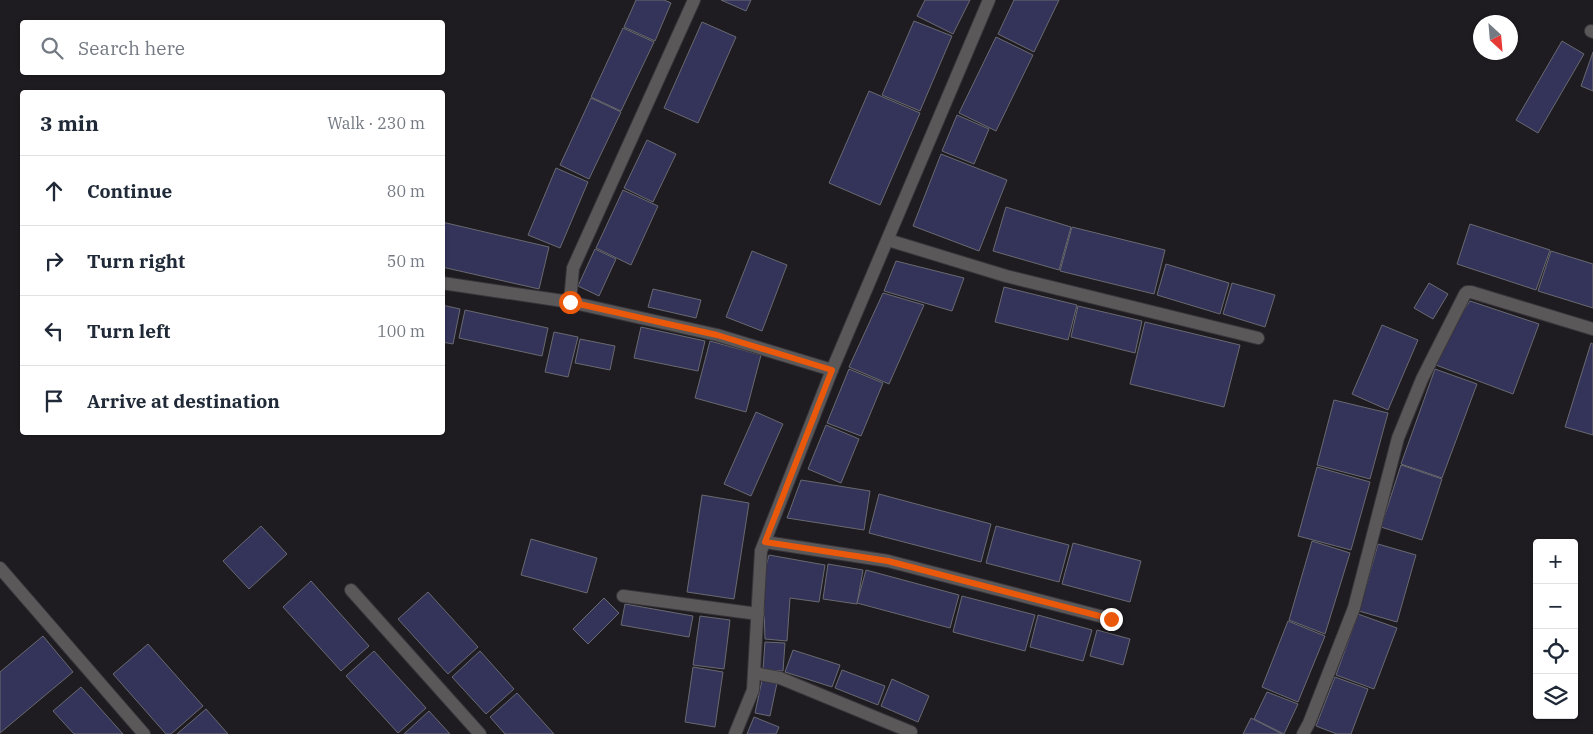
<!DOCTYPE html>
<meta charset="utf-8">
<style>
:root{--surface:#fff;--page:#f6f6f7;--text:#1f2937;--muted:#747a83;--line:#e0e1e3}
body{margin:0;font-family:"IBM Plex Serif",serif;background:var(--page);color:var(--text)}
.controls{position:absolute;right:15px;bottom:15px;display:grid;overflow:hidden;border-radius:5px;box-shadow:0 1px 4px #0004}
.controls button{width:45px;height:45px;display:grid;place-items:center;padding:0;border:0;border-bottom:1px solid var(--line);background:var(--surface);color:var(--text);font:25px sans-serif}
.compass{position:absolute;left:1473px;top:15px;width:45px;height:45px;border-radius:50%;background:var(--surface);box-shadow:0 1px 4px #0004;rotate:154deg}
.stop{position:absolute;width:15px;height:15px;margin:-11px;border:4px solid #ea580c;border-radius:50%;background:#fff}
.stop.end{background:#ea580c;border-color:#fff;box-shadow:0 1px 5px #0008}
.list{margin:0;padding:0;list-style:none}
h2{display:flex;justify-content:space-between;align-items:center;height:65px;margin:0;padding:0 20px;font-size:21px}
h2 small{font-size:16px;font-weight:400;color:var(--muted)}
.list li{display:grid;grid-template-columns:32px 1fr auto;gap:15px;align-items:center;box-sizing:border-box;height:70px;padding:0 20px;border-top:1px solid var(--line)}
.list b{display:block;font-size:19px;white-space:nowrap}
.list em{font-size:16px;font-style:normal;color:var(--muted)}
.icon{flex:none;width:28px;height:28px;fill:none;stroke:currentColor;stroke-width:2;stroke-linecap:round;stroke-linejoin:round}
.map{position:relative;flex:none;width:1593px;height:734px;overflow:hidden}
.search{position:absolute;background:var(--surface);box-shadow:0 1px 4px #0004;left:20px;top:20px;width:425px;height:55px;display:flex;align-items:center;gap:12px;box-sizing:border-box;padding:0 18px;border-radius:5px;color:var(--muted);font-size:19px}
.panel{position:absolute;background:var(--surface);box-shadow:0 1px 4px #0004;left:20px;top:90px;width:425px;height:345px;border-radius:5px}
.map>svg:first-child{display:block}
</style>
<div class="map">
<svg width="1593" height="734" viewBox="0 0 1593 734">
<rect width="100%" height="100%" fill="#1f1c21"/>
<g fill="#34345a" stroke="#686970">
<polygon points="636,0 664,0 671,3 655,41 624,27"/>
<polygon points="721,0 751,0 746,11"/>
<polygon points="925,0 970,0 953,34 917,16"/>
<polygon points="1014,0 1059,0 1034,52 998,34"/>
<polygon points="914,21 952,36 920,111 882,95"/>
<polygon points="702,22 736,37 698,123 664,108"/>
<polygon points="623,28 654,42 621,111 591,97"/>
<polygon points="996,37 1033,55 996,131 959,113"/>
<polygon points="1562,41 1584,54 1538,133 1516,120"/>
<polygon points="1593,52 1593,91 1581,86"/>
<polygon points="869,91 920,113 880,205 829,183"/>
<polygon points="591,98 621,112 589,179 560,165"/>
<polygon points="957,115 989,129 974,164 942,151"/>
<polygon points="647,140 676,154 653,202 624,188"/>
<polygon points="941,154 1007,180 979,251 913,226"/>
<polygon points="556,168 588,182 560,248 528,235"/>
<polygon points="623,190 658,206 631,265 596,248"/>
<polygon points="1006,207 1071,227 1059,270 993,251"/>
<polygon points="442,222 549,247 539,289 442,267"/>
<polygon points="1470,224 1550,250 1536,290 1457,264"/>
<polygon points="1072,227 1165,250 1154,294 1060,271"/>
<polygon points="595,249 616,259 599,296 578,286"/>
<polygon points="752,251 787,265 762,331 726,317"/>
<polygon points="1551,251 1593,264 1593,308 1538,291"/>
<polygon points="896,261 964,278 952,311 884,291"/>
<polygon points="1166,264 1229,283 1220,314 1157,295"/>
<polygon points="1232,283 1275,295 1265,327 1223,314"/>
<polygon points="1429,283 1448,294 1433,319 1414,308"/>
<polygon points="1004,287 1077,305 1068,340 995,322"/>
<polygon points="653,289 701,300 696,318 648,307"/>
<polygon points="883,293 924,305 889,384 849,367"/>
<polygon points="1470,301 1539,324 1513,394 1436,365 1451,329"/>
<polygon points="442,305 460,309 453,344 442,342"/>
<polygon points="1078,306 1142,321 1135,353 1071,337"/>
<polygon points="465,310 548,328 542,356 459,338"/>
<polygon points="1145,322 1240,345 1224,407 1130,384"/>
<polygon points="1382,325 1418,340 1388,410 1352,394"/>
<polygon points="641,327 705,341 698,371 634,358"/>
<polygon points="554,332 578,337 568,377 545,372"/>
<polygon points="580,339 615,346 610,370 575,363"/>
<polygon points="710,341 761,355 746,412 695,398"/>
<polygon points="1591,343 1593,344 1593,435 1565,427"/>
<polygon points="849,369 883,383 861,436 827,423"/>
<polygon points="1435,369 1477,384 1442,478 1401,464"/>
<polygon points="1334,400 1388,413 1370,479 1317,465"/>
<polygon points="756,412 783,424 751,496 724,484"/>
<polygon points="826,425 859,439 841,483 808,469"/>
<polygon points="1401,465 1442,479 1422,540 1381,527"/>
<polygon points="1317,467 1370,482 1351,550 1298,536"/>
<polygon points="801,480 870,491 864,530 787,518"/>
<polygon points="879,494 991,524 981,562 869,533"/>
<polygon points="702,495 749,503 734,599 687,592"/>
<polygon points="261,526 287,554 249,589 223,561"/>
<polygon points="996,526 1069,545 1059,582 986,563"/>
<polygon points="531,539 597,558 587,593 521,575"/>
<polygon points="1312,541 1350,553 1325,634 1289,620"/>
<polygon points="1073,543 1141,561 1130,602 1062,584"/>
<polygon points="1378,544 1416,555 1397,622 1359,611"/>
<polygon points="769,555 825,565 819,602 790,598 787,641 765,639 763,577"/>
<polygon points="828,564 863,570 857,604 823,599"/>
<polygon points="866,570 959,595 950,628 857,603"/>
<polygon points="311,581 369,646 341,671 283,607"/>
<polygon points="428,592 478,647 448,674 398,619"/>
<polygon points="962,596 1035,615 1025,651 953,632"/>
<polygon points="604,598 619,613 588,644 573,629"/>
<polygon points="625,604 693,616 689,637 621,625"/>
<polygon points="1358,614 1397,628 1374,689 1336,675"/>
<polygon points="1038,615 1092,630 1083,661 1030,647"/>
<polygon points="700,616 730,620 724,669 693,665"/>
<polygon points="1288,621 1325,636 1298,702 1262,687"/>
<polygon points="1097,630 1130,639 1123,665 1090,656"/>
<polygon points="43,636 73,672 0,733 0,672"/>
<polygon points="765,642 785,643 783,671 763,670"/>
<polygon points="148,644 203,706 171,734 166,734 113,674"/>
<polygon points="793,650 840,665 832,687 785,672"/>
<polygon points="374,651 426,708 398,733 346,676"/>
<polygon points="480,651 514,689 486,714 452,677"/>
<polygon points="693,667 723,672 715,727 685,722"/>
<polygon points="842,670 885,686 878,705 835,688"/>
<polygon points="1335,677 1368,689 1351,734 1337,734 1316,726"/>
<polygon points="892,679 929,696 918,722 881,706"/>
<polygon points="762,680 777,683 770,716 755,713"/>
<polygon points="81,687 123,734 74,734 53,711"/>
<polygon points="1267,692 1298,704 1284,734 1254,719"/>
<polygon points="517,693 554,734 505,734 490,717"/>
<polygon points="206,709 228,734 177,734"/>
<polygon points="429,711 450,734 404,734"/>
<polygon points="754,717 779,727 776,734 747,734"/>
<polygon points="1251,718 1282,734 1243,734"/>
</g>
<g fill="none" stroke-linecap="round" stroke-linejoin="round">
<g stroke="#39363b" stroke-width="14">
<g id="minor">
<polyline points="1591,31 1593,32"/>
<polyline points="888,240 1006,276 1258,338"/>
<polyline points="442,283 570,302 717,335 832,370"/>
<polyline points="570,302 573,268 694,0"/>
<polyline points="765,542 888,561 1111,619"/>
<polyline points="0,568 144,734"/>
<polyline points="351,590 480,734"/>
<polyline points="623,596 758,614"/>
<polyline points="754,673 780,678 911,732"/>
<polyline points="735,734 753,690 761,551 832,370 989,0"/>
<polyline points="1303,734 1309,723 1354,608 1398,438 1422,379 1465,294 1467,292 1471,292 1593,329"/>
</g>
</g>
<use href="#minor" stroke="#5b585a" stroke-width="12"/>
</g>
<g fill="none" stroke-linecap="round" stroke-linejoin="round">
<polyline stroke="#ea580c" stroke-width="6" points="570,302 717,335 832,370 765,542 888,561 1111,619"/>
</g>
</svg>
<div class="controls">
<button>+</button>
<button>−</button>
<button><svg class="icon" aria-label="locate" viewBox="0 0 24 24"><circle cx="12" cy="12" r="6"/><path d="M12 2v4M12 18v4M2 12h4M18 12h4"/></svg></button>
<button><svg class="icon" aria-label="layers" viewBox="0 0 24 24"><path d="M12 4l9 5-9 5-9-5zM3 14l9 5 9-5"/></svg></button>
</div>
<svg class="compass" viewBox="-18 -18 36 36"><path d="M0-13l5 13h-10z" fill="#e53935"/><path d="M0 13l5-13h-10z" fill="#747a83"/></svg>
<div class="stop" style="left:570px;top:302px"></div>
<div class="stop end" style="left:1111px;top:619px"></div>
<div class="search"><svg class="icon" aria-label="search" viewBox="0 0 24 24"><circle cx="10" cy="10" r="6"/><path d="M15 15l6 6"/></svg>Search here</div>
<section class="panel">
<h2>3 min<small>Walk · 230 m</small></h2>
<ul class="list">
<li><svg class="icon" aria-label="ahead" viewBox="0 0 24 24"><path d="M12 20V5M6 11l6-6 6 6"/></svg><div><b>Continue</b></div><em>80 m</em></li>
<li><svg class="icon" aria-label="right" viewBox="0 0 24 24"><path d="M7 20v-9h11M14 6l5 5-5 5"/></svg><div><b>Turn right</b></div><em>50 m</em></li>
<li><svg class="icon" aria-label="left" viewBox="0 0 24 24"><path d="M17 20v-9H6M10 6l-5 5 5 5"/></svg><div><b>Turn left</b></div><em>100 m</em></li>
<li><svg class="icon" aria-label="arrive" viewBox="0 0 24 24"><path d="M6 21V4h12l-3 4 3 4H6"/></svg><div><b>Arrive at destination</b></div></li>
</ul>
</section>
</div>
